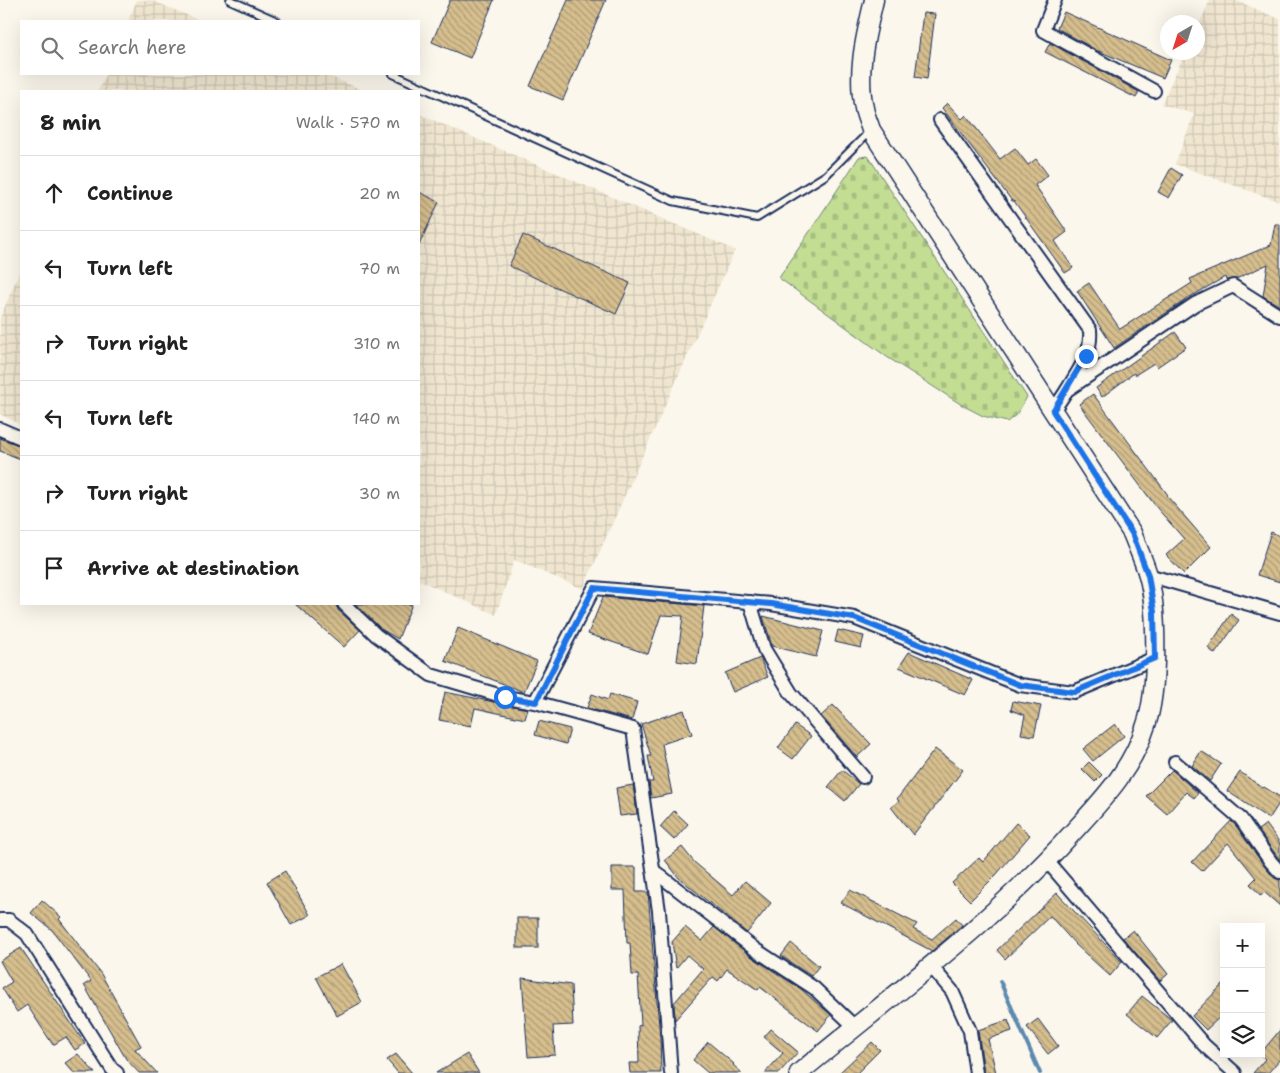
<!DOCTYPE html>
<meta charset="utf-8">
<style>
:root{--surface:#fff;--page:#f6f6f6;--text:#222;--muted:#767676;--line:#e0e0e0}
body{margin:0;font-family:"Shantell Sans",sans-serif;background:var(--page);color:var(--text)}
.controls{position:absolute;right:15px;bottom:15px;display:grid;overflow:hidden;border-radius:0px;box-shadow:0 5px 20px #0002}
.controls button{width:45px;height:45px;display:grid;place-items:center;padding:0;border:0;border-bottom:1px solid var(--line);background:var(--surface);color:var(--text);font:25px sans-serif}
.compass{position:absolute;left:1160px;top:15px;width:45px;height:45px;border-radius:50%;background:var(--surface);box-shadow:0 5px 20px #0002;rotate:219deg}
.stop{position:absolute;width:15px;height:15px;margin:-11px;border:4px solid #1a73e8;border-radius:50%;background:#fff}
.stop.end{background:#1a73e8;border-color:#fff;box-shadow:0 1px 5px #0008}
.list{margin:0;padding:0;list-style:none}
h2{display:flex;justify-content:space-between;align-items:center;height:65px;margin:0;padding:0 20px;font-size:21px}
h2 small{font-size:16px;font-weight:400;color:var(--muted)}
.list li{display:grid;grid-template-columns:32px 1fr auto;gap:15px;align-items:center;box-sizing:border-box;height:75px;padding:0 20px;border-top:1px solid var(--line)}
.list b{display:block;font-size:19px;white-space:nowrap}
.list em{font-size:16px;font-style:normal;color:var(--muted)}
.icon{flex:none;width:28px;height:28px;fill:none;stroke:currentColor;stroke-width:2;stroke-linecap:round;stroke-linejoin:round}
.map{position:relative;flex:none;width:1280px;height:1073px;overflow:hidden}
.search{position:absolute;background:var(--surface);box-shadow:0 5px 20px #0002;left:20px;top:20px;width:400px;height:55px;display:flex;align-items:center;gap:12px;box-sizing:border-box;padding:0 18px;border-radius:0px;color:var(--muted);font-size:19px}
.panel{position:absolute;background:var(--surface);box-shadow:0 5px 20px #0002;left:20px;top:90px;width:400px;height:515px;border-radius:0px}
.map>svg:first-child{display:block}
</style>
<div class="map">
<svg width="1280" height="1073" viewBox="0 0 1280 1073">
<defs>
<pattern id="industrial-grid" width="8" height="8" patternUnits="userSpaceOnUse" patternTransform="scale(1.25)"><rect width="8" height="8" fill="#f0e6d0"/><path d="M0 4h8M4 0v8" fill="none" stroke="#cdc6b5"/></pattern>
<pattern id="cemetery-stones" width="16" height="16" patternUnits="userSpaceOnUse" patternTransform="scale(1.25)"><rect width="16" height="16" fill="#c3dd93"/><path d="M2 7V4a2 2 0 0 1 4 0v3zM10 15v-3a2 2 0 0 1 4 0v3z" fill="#a7be81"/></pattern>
<pattern id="building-back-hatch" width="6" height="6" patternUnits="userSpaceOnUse" patternTransform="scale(1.25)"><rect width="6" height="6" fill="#d6be8d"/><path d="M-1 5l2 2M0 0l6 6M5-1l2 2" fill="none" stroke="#ad9b76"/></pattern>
</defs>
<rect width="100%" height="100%" fill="#fbf7ec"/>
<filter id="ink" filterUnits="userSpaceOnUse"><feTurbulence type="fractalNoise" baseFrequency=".02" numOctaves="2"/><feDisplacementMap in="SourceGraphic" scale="10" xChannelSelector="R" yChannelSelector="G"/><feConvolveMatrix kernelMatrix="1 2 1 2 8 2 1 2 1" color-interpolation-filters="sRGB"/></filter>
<g filter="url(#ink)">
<g fill="url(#industrial-grid)">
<polygon points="137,0 151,0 201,21 128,21"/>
<polygon points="1210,0 1235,0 1280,19 1280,202 1175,164 1194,114 1161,104 1185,53 1198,52 1198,27"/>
<polygon points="106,74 324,74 365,91 98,91"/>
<polygon points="419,114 735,250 583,589 514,560 496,615 419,580"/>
<polygon points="21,269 21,425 0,414 0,318"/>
</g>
<polygon fill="url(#cemetery-stones)" stroke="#6f8678" points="868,156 1027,397 1017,414 1007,422 983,416 962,405 887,357 779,278 859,157"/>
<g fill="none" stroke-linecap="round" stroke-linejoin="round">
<polyline stroke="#5b89af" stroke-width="4" points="1000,981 1040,1073"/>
</g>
<g fill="url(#building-back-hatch)" stroke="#1b2f5e">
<polygon points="450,0 494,0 470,58 432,42"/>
<polygon points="568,0 606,0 563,100 530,86"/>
<polygon points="1064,12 1171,60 1163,78 1096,50 1057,28"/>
<polygon points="923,13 935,14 927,79 915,77"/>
<polygon points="1050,43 1139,92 1136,98 1045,52"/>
<polygon points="947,103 962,119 966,115 1000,159 1015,148 1028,165 1036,159 1048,175 1035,185 1067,232 1055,241 1073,268 1065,273 1014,201 1012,201 942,108"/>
<polygon points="1171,168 1182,175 1169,198 1158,192"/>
<polygon points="419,192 439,202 419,245"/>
<polygon points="1275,224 1280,224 1280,306 1263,296 1268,264 1236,279 1226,280 1225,277 1190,297 1114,348 1077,291 1089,283 1120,329 1192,283 1190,279 1271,245"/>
<polygon points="523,235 630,283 616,314 509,266"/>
<polygon points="1175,332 1186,347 1157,367 1154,363 1135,375 1134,373 1102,397 1096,388"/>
<polygon points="1093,394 1168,495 1167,496 1211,547 1184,574 1166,555 1184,539 1157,508 1079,404"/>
<polygon points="0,438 21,446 21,459 0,451"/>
<polygon points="1271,532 1280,536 1280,582 1257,575"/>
<polygon points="603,597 704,606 697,664 677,661 683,616 661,615 648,654 588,634"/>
<polygon points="295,604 336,604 338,610 360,630 344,647"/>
<polygon points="355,604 412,604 398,639 381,629"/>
<polygon points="1231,614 1239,620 1215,654 1208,648"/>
<polygon points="763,616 823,631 816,657 772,646"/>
<polygon points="458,628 537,661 524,692 445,661"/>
<polygon points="838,630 864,636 861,648 835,642"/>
<polygon points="909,652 973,680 965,695 899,667"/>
<polygon points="760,658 768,677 733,692 725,673"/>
<polygon points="445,692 528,709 525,719 475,708 471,726 439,720"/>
<polygon points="592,694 608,700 610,694 637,702 632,720 587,708"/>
<polygon points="1013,701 1041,706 1034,736 1021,734 1025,715 1011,710"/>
<polygon points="833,705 871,744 857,757 821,716"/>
<polygon points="684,710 692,734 662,744 672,794 651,798 649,782 653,782 648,756 651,756 641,724"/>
<polygon points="539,721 570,729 566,744 535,735"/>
<polygon points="1115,724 1124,736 1093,761 1083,749"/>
<polygon points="795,725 811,736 793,759 778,748"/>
<polygon points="935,749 963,770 913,835 891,807 899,801 897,799"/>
<polygon points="1201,751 1221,764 1210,781 1192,766"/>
<polygon points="1089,762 1102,775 1095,782 1082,769"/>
<polygon points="842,770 859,784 845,801 828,787"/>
<polygon points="1172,770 1198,793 1194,798 1186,792 1167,814 1146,796"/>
<polygon points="1240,772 1263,788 1264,787 1280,797 1280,802 1269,819 1227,791"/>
<polygon points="633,785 637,814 620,816 616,788"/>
<polygon points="674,811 688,824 674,840 660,827"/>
<polygon points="1231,821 1236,826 1265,867 1274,878 1280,880 1280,906 1264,892 1261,896 1250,884 1256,878 1228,843 1202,871 1192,862"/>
<polygon points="1016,823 1030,835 996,875 970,901 952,883 979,858 983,862"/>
<polygon points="1266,824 1280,843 1280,860 1258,830"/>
<polygon points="682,847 694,862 733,895 745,881 771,903 747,933 679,878 665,860"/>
<polygon points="612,867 636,867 636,892 648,892 660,1038 661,1073 630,1073 629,1063 639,1063 638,1026 641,1025 638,975 632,975 630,943 627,943 625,890 612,890"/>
<polygon points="285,871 310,915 291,925 267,882"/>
<polygon points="850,890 917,924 913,929 932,939 956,918 962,925 932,951 841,903"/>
<polygon points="1057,893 1122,962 1110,976 1076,945 1050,916 1005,959 997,950"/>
<polygon points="42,900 61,917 59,919 101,974 141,1046 135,1049 157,1073 139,1073 126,1059 84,985 91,981 52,930 31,913"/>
<rect x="517" y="918" width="21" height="30"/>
<polygon points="685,927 702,941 714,927 752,957 801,989 831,1015 818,1031 760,987 758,990 727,969 718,981 713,977 675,1020 674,1003 703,969 687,955 676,968 672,942"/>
<polygon points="1133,930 1168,974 1160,981 1123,938"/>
<polygon points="791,943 819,966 811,976 781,956"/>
<polygon points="21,948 85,1044 75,1050 66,1037 53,1045 27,1005 17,1012 2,988 12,982 0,961"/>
<polygon points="341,964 362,1002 337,1016 316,977"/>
<polygon points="522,978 571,985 573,1025 553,1026 555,1055 528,1057"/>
<polygon points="1224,983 1224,1013 1206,1030 1192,1016"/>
<polygon points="1142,996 1172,1020 1157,1038 1127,1014"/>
<polygon points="1038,1019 1058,1046 1048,1054 1027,1027"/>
<polygon points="1008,1020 1012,1031 988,1039 996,1073 984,1073 978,1030"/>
<polygon points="771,1029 798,1052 779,1073 765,1073 783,1053 764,1037"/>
<polygon points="1280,1030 1280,1059 1268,1073 1253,1073 1265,1059 1260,1054"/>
<polygon points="708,1042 734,1064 733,1065 742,1073 708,1073 693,1060"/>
<polygon points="872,1042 880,1050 857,1073 839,1073"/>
<polygon points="78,1054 95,1073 74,1073 65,1063"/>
<polygon points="396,1054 412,1073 398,1073 387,1060"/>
<polygon points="467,1054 479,1073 436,1073"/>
</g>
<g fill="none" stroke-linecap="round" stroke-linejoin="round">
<g stroke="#1b2f5e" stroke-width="10">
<g id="service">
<polyline points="230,0 277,21"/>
<polyline points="393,74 673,201 757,218 826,175 870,131"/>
</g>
</g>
<g stroke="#1b2f5e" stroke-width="16">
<g id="minor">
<polyline points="1055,0 1043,30 1154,91"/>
<path d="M940,120L1090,330C1092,354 1079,369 1067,390"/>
<polyline points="1053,411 1067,390 1195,304 1233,286 1280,316"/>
<polyline points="0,429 21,438"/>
<polyline points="1148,575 1280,613"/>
<polyline points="750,602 764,649 791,693 863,777"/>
<polyline points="344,604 376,635 431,675 505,697 535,702 633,729 659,911 671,1073"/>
<polyline points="535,702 594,588 771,604 854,618 1020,685 1074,692 1155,658"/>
<polyline points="1175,762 1241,819 1271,862 1280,872"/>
<polyline points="1047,861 1204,1045 1235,1073"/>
<polyline points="654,871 756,950 814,988 855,1027"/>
<polyline points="0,920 9,920 27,934 112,1069 117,1073"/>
<polyline points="930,965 952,991 970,1031 976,1073"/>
</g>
</g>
<g stroke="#1b2f5e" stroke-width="21">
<path id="secondary" d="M799,1073C893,995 993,922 1074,831C1105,797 1132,769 1146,725C1158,691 1158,610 1148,575C1144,561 1137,546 1132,533L871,130C869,123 865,115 864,108C856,72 866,34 874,0"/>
</g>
<use href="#service" stroke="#fbf7ec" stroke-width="6"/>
<use href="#minor" stroke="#fbf7ec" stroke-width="12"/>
<use href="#secondary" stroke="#fbf7ec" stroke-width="18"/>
</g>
</g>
<g fill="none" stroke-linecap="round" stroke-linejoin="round" filter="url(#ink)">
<polyline stroke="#1a73e8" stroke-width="6" points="505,697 536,702 594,588 771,604 854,618 1020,685 1074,692 1155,658 1154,612 1148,575 1132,533 1053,411 1086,356"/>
</g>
</svg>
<div class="controls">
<button>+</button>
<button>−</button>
<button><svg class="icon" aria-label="layers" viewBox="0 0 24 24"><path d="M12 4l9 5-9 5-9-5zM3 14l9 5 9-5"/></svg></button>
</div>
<svg class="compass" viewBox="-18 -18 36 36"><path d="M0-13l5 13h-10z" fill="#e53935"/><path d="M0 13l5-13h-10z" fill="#767676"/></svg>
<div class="stop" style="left:505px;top:697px"></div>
<div class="stop end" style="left:1086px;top:356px"></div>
<div class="search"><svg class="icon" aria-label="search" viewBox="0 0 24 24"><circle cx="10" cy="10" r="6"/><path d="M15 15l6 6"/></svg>Search here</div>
<section class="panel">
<h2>8 min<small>Walk · 570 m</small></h2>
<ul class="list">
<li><svg class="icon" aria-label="ahead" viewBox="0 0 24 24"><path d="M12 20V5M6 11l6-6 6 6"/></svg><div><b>Continue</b></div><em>20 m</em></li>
<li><svg class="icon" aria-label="left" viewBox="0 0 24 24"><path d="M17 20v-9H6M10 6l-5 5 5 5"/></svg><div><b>Turn left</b></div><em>70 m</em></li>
<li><svg class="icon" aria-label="right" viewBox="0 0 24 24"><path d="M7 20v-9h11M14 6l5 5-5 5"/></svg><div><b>Turn right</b></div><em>310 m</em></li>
<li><svg class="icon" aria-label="left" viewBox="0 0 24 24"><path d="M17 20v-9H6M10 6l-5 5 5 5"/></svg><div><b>Turn left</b></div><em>140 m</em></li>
<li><svg class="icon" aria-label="right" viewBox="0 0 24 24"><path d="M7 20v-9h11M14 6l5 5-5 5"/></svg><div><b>Turn right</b></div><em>30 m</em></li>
<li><svg class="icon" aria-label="arrive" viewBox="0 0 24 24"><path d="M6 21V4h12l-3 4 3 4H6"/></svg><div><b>Arrive at destination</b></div></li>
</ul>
</section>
</div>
